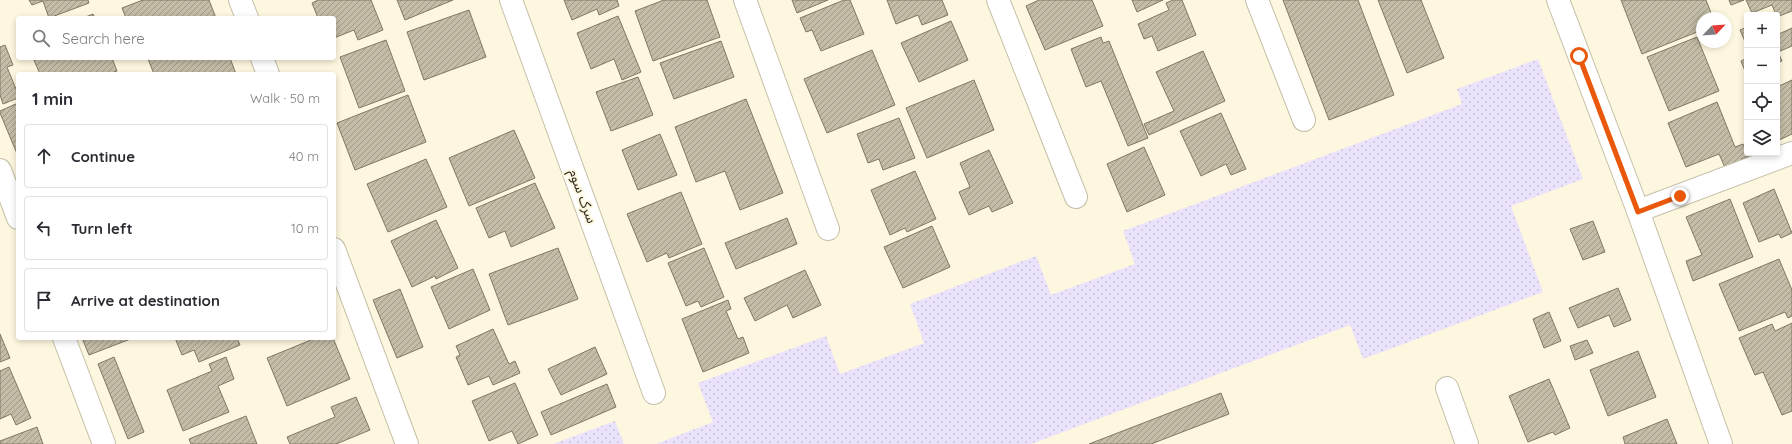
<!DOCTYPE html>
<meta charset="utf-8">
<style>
:root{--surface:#fff;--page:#f2f2f3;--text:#2b2b33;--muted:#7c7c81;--line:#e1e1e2}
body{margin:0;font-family:Quicksand,"Noto Sans Arabic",sans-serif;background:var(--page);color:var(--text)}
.controls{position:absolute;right:12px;top:12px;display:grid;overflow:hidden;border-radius:4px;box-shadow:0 2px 6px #0003}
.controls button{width:36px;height:36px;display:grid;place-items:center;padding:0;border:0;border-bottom:1px solid var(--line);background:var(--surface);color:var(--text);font:20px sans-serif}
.compass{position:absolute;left:1696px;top:12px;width:36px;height:36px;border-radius:50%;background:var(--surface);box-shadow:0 2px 6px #0003;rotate:65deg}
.stop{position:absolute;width:12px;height:12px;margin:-9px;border:3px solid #ea580c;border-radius:50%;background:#fff}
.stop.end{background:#ea580c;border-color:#fff;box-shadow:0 1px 4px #0008}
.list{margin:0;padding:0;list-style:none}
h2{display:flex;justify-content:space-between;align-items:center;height:52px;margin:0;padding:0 16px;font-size:17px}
h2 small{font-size:13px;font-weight:400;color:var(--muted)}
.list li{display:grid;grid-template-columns:26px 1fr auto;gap:12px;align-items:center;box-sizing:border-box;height:64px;margin:0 8px 8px;padding:0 8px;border:1px solid var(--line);border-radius:4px}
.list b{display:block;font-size:15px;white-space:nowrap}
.list em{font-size:13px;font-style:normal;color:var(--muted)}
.icon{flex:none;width:22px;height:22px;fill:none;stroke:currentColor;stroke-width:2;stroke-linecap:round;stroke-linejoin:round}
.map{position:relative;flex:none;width:1792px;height:444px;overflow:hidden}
.search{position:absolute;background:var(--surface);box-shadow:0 2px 6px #0003;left:16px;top:16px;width:320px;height:44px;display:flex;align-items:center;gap:10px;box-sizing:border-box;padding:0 14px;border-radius:4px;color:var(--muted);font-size:15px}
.panel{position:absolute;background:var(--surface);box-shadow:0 2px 6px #0003;left:16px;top:72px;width:320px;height:268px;border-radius:4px}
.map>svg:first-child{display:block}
</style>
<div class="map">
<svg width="1792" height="444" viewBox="0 0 1792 444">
<defs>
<pattern id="park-dots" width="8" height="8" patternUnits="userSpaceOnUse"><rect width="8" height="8" fill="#ebe2fc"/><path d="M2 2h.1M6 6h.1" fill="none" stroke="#cac2d8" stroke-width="1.8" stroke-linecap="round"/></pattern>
<pattern id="building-hatch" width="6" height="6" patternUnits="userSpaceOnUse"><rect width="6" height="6" fill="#c3bca6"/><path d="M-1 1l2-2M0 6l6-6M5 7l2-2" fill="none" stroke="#9f9987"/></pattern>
</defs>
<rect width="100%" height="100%" fill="#fef7df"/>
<g fill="url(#park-dots)">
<polygon points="1538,59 1583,179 1511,206 1543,292 1363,359 1350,325 1031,444 656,444 713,422 698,383 826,336 840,374 924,343 910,304 1036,256 1051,295 1135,264 1123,231 1462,104 1457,89"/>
<polygon points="615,421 624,444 553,444"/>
</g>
<g fill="url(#building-hatch)" stroke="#7f7964">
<polygon points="29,0 88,0 89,3 49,18 43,1 32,5"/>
<polygon points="143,0 209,0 216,18 126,18 122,8"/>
<polygon points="318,0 371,0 383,30 358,40 354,30 334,38 334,18 318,18 312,3"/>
<polygon points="397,0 453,0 405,20"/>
<polygon points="564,0 617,0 619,6 599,15 597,9 572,20"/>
<polygon points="664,0 707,0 720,37 653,61 635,11"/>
<polygon points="792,0 828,0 797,13"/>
<polygon points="844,0 850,0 864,34 821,51 812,30 806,32 800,18"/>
<polygon points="887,0 942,0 948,15 922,25 918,15 896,24"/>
<polygon points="1039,0 1092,0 1103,26 1045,50 1026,6"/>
<polygon points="1132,0 1163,0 1137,12"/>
<polygon points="1173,0 1182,0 1196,35 1158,51 1152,36 1144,39 1138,24 1169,10 1166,3"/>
<polygon points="1283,0 1358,0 1394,95 1329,120"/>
<polygon points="1378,0 1421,0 1444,58 1407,73"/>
<polygon points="1621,0 1706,0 1713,18 1702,18 1702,30 1642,54"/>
<polygon points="1729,0 1744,0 1731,5"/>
<polygon points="1746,0 1792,0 1792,11 1777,17 1772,5 1752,13"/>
<polygon points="469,10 486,57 424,80 407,32"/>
<polygon points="93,14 95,18 83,18"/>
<polygon points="618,16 641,72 622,80 614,59 591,69 577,33"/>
<polygon points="951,21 968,60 919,82 901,43"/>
<polygon points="1747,27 1747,46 1740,30"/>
<polygon points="1792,28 1792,46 1778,52 1782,61 1777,63 1777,29 1779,34"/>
<polygon points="1101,37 1103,43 1109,41 1148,138 1128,146 1101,81 1086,87 1071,49"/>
<polygon points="1697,37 1719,91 1669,111 1647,57"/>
<polygon points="386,40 405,91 359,108 340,57"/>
<polygon points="721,41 734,77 674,99 660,63"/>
<polygon points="5,45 13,65 7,67 18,94 18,98 3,104 0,95 0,47"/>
<polygon points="872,50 895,105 827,133 804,79"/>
<polygon points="1203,51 1225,101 1149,135 1144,124 1174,111 1156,72"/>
<polygon points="33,58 112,58 117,71 109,74 40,74"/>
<polygon points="151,58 230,58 236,74 154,74 148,59"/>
<polygon points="1747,58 1747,76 1741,61"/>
<polygon points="638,77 653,115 611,131 596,92"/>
<polygon points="974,80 994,130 927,158 906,108"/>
<polygon points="1792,80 1792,134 1777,141 1777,87"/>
<polygon points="408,95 426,142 355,170 337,123"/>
<polygon points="746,99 783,193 740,210 725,171 696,182 675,127"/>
<polygon points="1717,102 1735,147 1743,144 1749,156 1741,159 1743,165 1727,172 1719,154 1686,167 1668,123"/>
<polygon points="18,103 18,156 0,113 0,111"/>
<polygon points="1221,113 1246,169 1231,175 1226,164 1201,176 1180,131"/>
<polygon points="899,118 915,158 883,170 879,159 868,163 857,134"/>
<polygon points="514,130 535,178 469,206 449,158"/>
<polygon points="660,134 677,175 638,190 622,150"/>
<polygon points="1144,147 1165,195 1127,212 1107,164"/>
<polygon points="989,150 1013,203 992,212 989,206 969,215 959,192 970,187 960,163"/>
<polygon points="426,159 447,207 388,232 367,184"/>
<polygon points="915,171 936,219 907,232 905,228 890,235 871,190"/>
<polygon points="535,183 555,228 511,247 505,231 489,238 476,208"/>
<polygon points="1774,189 1792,233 1781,238 1779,234 1759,242 1743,203"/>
<polygon points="681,192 702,244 669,258 667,253 647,262 627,214"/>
<polygon points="1730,199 1753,257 1693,281 1686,261 1702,255 1686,217"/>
<polygon points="787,218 797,244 736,269 725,243"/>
<polygon points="436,220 458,268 436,279 435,276 412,287 391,241"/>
<polygon points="1593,221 1605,252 1583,260 1570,229"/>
<polygon points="932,226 950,267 903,288 884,247"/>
<polygon points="558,248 578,299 508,325 489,274"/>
<polygon points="704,248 724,297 701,307 698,301 686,306 668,263"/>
<polygon points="1779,259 1792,290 1792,316 1788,318 1785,312 1739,331 1719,284"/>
<polygon points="473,269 490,310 449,329 431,287"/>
<polygon points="805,270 821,305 793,318 787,305 755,321 744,298"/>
<polygon points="1618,288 1631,320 1614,327 1609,315 1578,328 1569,308"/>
<polygon points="400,289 423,347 397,358 373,300"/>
<polygon points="728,300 731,309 726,311 738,339 743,337 749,353 703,372 682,319"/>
<polygon points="1549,312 1561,341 1544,348 1533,319"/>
<polygon points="1792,323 1792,411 1782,415 1763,372 1755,375 1739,338 1772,324 1775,331"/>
<polygon points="493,329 509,364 515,361 520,373 493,385 489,376 468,385 456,357 460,355 456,346"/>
<polygon points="0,334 10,358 0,362"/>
<polygon points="82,338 133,338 89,355"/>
<polygon points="175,338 237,338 240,345 199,362 194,350 182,355"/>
<polygon points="310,338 333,338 350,379 287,406 267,358 311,340"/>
<polygon points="1587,340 1593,353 1575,360 1570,346"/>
<polygon points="595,347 607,374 561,395 548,369"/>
<polygon points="1638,351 1656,397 1608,416 1590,370"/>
<polygon points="114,357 144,432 128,439 98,364"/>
<polygon points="226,357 234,379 218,386 229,412 183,431 167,390 212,371 209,364"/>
<polygon points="9,367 31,418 16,425 11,414 0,419 0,371"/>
<polygon points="1549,379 1570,428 1555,435 1553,432 1528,442 1509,396"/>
<polygon points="515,383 538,435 518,444 512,431 489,441 472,401"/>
<polygon points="607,384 616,407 551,435 541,412"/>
<polygon points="1221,393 1229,414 1151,444 1089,444"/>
<polygon points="356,397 370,430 336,444 290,444 287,437 335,417 331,407"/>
<polygon points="246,416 257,444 191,444 189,439"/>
<polygon points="1667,419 1677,444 1625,444 1623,437"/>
<polygon points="37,427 43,444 0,444 0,441"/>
</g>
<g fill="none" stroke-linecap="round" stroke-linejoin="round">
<g stroke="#c6bfa8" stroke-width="24">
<g id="street">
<polyline points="240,0 247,18"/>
<polyline points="511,0 654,393"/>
<polyline points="745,0 828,229"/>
<polyline points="998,0 1076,197"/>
<polyline points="1257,0 1304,120"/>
<polyline points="1558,0 1638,211 1721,444"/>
<polyline points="262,58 268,74"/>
<polyline points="0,170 18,218"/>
<polyline points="1638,211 1792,153"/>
<polyline points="334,249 407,444"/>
<polyline points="64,338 104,444"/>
<polyline points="1447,388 1467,444"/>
</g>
</g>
<use href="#street" stroke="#fff" stroke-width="22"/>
</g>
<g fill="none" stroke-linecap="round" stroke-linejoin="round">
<polyline stroke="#ea580c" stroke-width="5" points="1579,56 1638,212 1680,196"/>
</g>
<g text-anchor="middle" stroke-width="4" stroke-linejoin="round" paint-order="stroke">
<g font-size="14" fill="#2f2c23" stroke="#fef7df">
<text transform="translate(583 196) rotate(70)" y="5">سرک سوم</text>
</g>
</g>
</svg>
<div class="controls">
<button>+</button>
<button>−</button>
<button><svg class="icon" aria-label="locate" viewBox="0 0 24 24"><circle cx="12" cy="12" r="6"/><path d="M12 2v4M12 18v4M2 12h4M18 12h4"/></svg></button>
<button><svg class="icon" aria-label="layers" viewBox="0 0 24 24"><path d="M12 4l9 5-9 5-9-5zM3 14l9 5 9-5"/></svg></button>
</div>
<svg class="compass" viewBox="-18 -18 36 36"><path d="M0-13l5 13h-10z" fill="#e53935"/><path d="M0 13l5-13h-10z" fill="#7c7c81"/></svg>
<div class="stop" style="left:1579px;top:56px"></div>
<div class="stop end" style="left:1680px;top:196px"></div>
<div class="search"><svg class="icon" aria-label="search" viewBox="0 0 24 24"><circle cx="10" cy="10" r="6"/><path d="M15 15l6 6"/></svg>Search here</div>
<section class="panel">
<h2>1 min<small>Walk · 50 m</small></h2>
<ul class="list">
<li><svg class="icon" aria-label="ahead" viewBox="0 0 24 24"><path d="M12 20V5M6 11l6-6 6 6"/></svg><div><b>Continue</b></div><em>40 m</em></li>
<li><svg class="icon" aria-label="left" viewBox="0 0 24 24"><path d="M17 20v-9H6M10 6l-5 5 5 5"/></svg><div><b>Turn left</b></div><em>10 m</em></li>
<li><svg class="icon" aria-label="arrive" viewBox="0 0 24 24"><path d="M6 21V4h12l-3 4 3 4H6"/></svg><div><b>Arrive at destination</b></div></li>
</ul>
</section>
</div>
